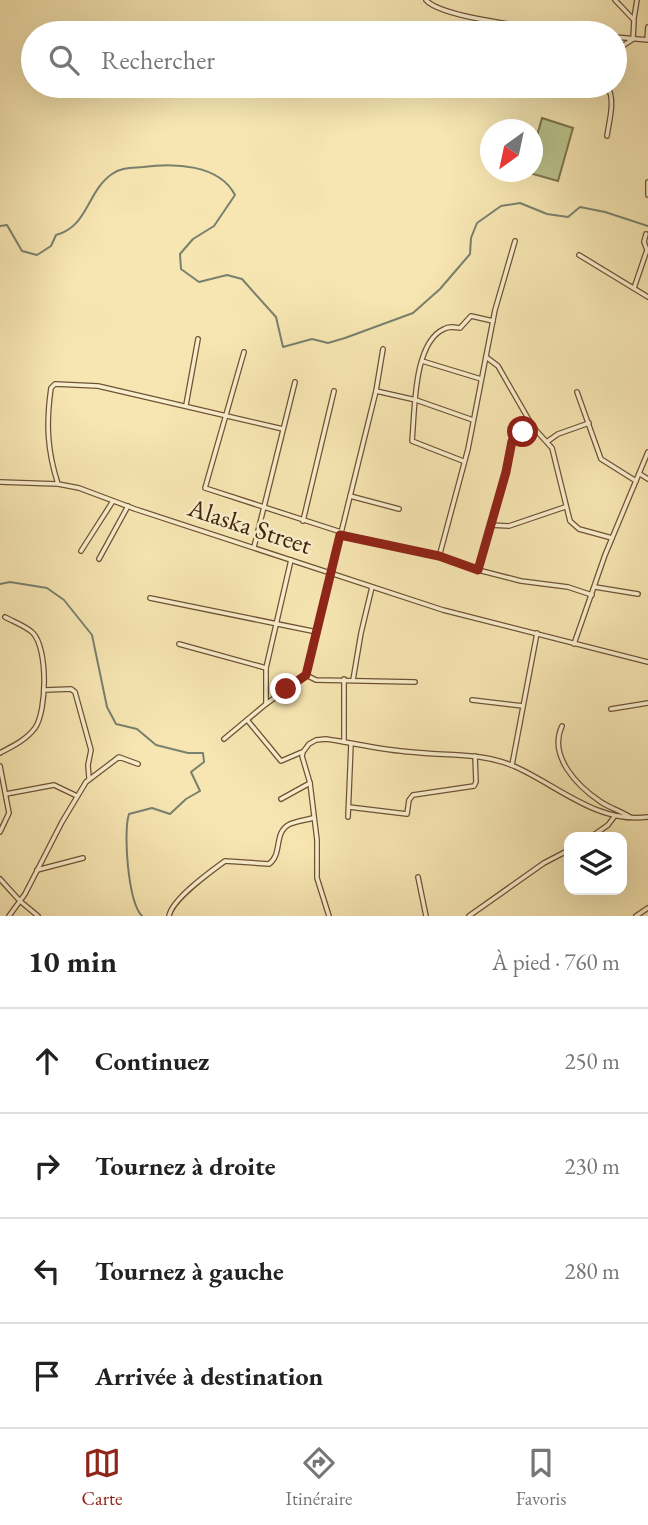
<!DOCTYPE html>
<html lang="fr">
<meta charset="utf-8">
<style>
:root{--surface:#fff;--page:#f2f2f2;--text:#222;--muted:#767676;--line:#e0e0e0;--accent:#8f2418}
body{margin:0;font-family:"EB Garamond",serif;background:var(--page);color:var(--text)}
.controls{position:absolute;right:21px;bottom:21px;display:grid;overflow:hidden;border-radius:14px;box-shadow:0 7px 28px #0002}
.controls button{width:63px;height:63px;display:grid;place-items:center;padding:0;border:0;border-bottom:2px solid var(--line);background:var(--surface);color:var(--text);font:35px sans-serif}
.compass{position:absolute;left:480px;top:119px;width:63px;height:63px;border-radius:50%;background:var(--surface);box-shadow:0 7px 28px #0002;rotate:213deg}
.stop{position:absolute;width:21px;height:21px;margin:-16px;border:5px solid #8f2418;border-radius:50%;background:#fff}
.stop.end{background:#8f2418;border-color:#fff;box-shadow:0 2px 7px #0008}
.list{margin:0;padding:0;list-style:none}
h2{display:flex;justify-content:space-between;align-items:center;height:91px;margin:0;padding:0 28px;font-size:30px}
h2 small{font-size:23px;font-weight:400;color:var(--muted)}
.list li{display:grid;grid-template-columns:46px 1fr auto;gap:21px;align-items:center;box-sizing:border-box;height:105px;padding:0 28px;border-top:2px solid var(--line)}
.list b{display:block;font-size:26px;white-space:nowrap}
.list em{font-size:23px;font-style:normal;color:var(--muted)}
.icon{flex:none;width:38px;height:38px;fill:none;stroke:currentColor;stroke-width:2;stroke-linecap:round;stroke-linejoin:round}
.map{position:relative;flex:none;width:648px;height:916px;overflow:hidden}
.search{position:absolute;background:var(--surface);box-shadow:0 7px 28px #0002;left:21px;right:21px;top:21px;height:77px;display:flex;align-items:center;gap:18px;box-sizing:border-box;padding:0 24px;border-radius:38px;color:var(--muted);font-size:26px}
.sheet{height:511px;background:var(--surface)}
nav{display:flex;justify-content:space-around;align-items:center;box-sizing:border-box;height:98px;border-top:2px solid var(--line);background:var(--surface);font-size:19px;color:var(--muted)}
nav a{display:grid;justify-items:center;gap:4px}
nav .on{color:var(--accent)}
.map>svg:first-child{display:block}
</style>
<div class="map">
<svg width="648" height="916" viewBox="0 0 648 916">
<rect width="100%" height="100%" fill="#f7e6b2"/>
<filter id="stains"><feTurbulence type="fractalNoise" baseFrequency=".00286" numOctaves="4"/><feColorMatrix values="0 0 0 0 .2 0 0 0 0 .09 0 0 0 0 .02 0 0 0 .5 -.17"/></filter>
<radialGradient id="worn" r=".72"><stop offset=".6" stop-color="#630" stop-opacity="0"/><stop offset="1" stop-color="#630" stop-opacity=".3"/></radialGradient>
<polygon fill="#bbc58d" stroke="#7e734c" stroke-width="2" points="542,118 573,128 558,181 526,172 532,172 533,150"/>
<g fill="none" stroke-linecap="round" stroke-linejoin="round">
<g stroke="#78806e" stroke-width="2">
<path d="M0,226L7,225L22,251L37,255L51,246L56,235C88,227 87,191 112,174C122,167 132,168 143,167C174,163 219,164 235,195L214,226L193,239L180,254L181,269L199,282L227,275L242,279L276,317L283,347L312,339L328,343L345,338L413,313L440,289L470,254L471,238L477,223L501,206L520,203L547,214L568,217L580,207L605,212L648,226"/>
<path d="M0,584L10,582L47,588L64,600L92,635L107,707L116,724L137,729L156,745L188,753H203L204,762L191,772L200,791L186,799L170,814L152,808L129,814C123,832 128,902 142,916"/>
</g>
<g stroke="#6e5236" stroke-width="6">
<g id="street">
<path d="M426,0C442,19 548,29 576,33"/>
<polyline points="615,0 634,20 633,39 615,51"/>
<polyline points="634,18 637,0"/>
<polyline points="615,37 648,40"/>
<polyline points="647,39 648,27"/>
<path d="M607,136C609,121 616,99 607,86"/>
<polyline points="648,182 648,195"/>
<polyline points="579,255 648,297"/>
<polyline points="634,288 647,250 644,242 646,234"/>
<polyline points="244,352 205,488 341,532"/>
<polyline points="486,357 498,366 533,427 552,448 570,521 579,529 612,538"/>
<polyline points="422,361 481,379"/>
<polyline points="376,391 416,400 473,420"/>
<polyline points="577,392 601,459 636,481"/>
<polyline points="186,405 198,339"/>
<polyline points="533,427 515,436 512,441 506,472 478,570 521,581 568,587 592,595"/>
<polyline points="548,441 558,434 589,423"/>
<path d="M463,461L412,441C415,411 413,343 444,329C449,326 454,327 460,328L471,316L493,321"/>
<polyline points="640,474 648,479"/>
<polyline points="0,482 58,484 79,488 135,509 443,610 648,662"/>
<path d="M58,484C47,450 46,423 51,388L55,384L98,386L283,429"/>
<polyline points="350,496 399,509"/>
<polyline points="303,521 334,391"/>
<polyline points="490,525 509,526 565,507"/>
<polyline points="340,535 439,557 468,449 495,310 515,241"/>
<polyline points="254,547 295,382"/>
<polyline points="81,551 113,501"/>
<polyline points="439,557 478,570"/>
<polyline points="99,559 128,506"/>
<polyline points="595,587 638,594"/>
<polyline points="150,598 317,632"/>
<polyline points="179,644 266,668"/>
<polyline points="574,644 605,555 648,452"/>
<polyline points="306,675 316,680 415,682"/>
<polyline points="353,680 361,633 372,587"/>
<polyline points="45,690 71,689 75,692 91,750 88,765 89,778"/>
<polyline points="472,700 523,706"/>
<polyline points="266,704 266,668 291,560"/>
<polyline points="611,709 648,703"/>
<polyline points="248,721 281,761 302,752"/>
<path d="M562,726C548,756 577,786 601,802C610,808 621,811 630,817"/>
<polyline points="224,739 266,704 306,675 376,391 383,349"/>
<polyline points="344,742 344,679"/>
<path d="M0,753C13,746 26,740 35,728C47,711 48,649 33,633C26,626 14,622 5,617"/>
<polyline points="512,765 537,633"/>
<polyline points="0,766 9,813 0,832"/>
<polyline points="6,794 54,785 77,796"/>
<polyline points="281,799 310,783"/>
<polyline points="349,807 407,814 409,800 413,795 474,786 476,782 475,756"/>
<polyline points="348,817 351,744"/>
<polyline points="591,837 608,825 614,817"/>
<polyline points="37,870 83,858"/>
<polyline points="418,877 426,916"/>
<polyline points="0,879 20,901 38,916"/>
<polyline points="9,916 25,894 62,822 86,782 119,757 138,764"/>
<path d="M169,916C172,899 210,872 225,861L269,864C283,854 273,832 290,824C297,821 306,820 313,818"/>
<path d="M329,916L317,878V840L310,783L302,756L303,752L309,744L316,740L326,739C354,743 382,750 411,752C447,756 482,752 516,767C558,786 598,824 648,817"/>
<polyline points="469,916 544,863 569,850"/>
<polyline points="636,916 648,908"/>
</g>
</g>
<use href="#street" stroke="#faefcd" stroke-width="3.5"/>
</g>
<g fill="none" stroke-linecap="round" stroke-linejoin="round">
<polyline stroke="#8f2418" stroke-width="9" points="286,689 306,675 340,535 439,556 478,570 506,472 512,441 523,432"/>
</g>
<g text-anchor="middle" stroke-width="5" stroke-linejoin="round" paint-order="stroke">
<g font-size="26" fill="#40210c" stroke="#faefcd">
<text transform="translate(250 526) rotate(18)" y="9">Alaska Street</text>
</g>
</g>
<rect width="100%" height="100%" filter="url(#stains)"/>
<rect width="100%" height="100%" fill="url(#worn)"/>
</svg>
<div class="controls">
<button><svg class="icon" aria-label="layers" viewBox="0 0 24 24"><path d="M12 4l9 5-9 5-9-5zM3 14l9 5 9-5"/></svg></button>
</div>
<svg class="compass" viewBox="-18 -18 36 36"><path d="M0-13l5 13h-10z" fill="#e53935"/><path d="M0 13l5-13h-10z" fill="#767676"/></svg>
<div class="stop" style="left:523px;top:432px"></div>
<div class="stop end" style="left:286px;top:689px"></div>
<div class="search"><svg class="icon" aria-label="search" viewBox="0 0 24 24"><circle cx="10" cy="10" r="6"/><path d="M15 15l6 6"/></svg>Rechercher</div>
</div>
<section class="sheet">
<h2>10 min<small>À pied · 760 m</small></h2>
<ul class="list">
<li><svg class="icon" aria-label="ahead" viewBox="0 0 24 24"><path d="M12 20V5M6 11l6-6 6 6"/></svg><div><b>Continuez</b></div><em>250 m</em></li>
<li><svg class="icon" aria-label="right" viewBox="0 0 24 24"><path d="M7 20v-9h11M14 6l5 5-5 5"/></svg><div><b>Tournez à droite</b></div><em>230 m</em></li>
<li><svg class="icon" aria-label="left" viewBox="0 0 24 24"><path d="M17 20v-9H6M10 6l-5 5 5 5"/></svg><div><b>Tournez à gauche</b></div><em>280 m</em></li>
<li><svg class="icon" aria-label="arrive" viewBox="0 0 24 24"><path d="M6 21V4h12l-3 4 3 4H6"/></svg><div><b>Arrivée à destination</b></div></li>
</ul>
</section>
<nav>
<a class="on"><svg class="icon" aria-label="map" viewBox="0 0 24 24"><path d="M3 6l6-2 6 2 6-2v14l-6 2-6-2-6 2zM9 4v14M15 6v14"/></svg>Carte</a>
<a><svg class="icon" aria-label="directions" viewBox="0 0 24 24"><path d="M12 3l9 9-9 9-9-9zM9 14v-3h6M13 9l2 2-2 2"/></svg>Itinéraire</a>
<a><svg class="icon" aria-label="saved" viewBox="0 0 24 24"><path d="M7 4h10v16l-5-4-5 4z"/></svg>Favoris</a>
</nav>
